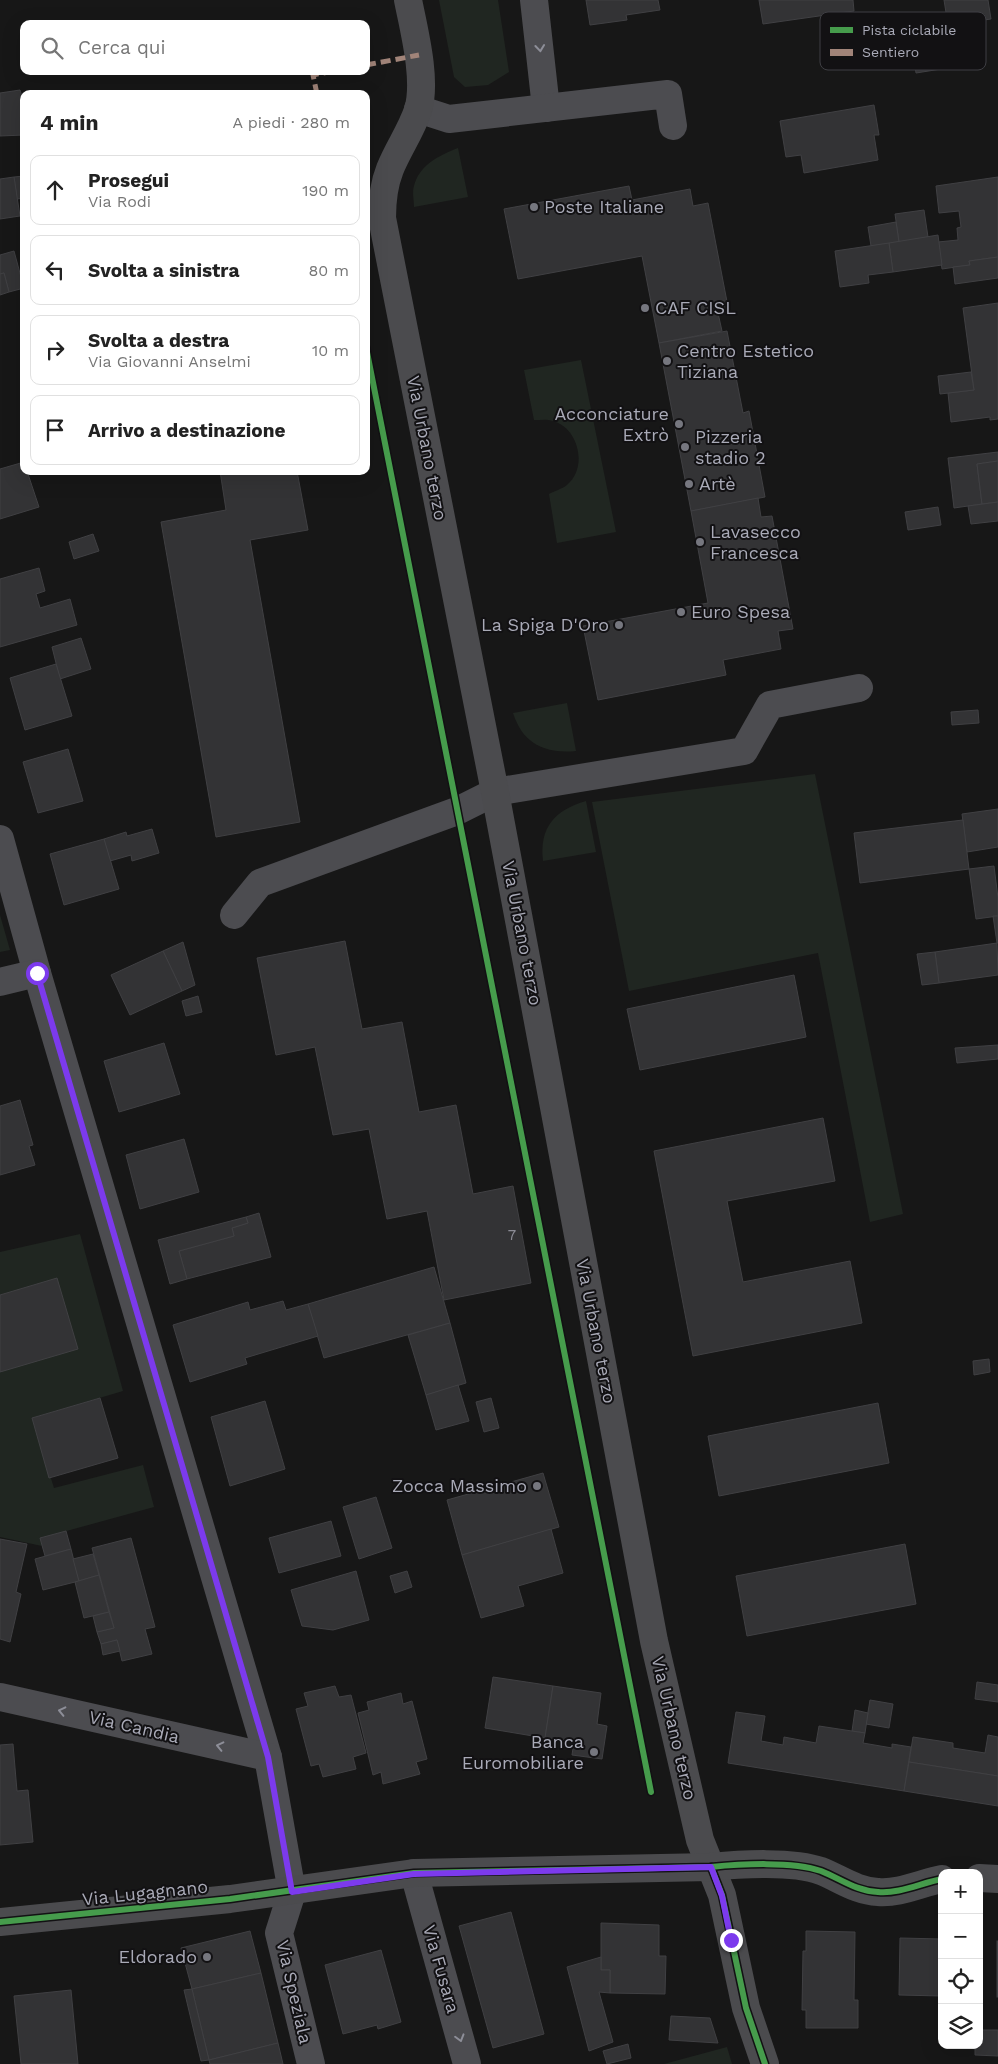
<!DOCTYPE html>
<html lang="it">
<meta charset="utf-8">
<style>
:root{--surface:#fff;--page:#f6f6f6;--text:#222;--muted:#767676;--line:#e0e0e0}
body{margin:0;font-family:"Work Sans",sans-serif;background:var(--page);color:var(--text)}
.controls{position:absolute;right:15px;bottom:15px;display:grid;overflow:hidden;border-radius:10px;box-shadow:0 5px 20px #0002}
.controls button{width:45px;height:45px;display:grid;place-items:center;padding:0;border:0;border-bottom:1px solid var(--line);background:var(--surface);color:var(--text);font:25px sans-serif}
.stop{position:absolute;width:15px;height:15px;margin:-11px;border:4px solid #7c3aed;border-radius:50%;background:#fff}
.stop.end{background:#7c3aed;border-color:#fff;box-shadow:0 1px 5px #0008}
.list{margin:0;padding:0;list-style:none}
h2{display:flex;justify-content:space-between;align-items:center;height:65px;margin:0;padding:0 20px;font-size:21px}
h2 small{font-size:16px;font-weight:400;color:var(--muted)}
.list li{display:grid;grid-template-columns:32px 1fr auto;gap:15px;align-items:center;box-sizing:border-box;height:70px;margin:0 10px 10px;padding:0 10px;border:1px solid var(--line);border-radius:10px}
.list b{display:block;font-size:19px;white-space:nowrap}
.list p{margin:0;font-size:16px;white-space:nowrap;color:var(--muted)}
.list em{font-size:16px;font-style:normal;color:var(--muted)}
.icon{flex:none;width:28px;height:28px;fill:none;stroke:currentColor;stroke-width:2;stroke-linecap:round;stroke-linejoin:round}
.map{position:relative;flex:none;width:998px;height:2064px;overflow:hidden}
.search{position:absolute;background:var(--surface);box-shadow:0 5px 20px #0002;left:20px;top:20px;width:350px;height:55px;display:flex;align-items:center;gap:12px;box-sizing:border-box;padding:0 18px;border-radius:10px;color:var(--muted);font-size:19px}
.panel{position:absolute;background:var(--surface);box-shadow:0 5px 20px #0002;left:20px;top:90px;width:350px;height:385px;border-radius:10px}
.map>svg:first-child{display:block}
</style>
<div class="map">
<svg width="998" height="2064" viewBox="0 0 998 2064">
<rect width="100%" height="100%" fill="#171717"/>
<g fill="#202621">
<polygon points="439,0 498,0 509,72 488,85 465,87 454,77"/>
<path d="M458,148L468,197L414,207C414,200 412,192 414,186C419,165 440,155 458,148Z"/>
<path d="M581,360L616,532L557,543L549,494C554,491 562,489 567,485C588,468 579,428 553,421C548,419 540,420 534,420L524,370Z"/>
<path d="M567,703L576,751C545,754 523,744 513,713Z"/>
<polygon points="815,774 903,1214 870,1222 818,953 629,991 592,802"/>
<path d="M586,801L596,852L543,861C539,827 555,810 586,801Z"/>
<polygon points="0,915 10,950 0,952"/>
<polygon points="80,1234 123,1391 32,1418 54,1488 143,1465 154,1507 41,1538 42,1546 0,1537 0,1252"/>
<polygon points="727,2047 732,2064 664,2064"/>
</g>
<g fill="#333335" stroke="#404043">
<polygon points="586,0 658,0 660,10 626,15 627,20 590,25"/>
<polygon points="759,0 853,0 854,11 763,24"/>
<polygon points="944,0 988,0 991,19 948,25"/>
<polygon points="936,34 941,69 916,73 911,38"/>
<polygon points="20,90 24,103 24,135 0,136 0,93"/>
<polygon points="874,105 879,135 874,135 878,160 804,173 801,155 786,157 780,121"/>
<polygon points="24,176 24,198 17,199 14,177"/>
<polygon points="14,177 20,216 0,219 0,179"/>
<polygon points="998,177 998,257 969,261 970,265 942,269 938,242 958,240 957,228 961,227 959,211 939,213 936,186"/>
<polygon points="629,186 632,200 690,189 693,206 708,203 729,312 718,313 722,331 659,343 642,256 518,279 504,209"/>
<polygon points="924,210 928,237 899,242 895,214"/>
<polygon points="896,222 899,242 871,246 868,227"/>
<polygon points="938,235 942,265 893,272 889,243"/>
<polygon points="889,243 893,272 868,275 869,283 840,287 835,251"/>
<polygon points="14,251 24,288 9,292 4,273 0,274 0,255"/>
<polygon points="998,257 998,278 955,284 953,267 970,265 969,261"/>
<polygon points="4,273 9,292 0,295 0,274"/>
<polygon points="998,303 998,419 990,420 990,417 951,422 948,393 974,390 963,308"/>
<polygon points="727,331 743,413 749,411 765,497 691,511 659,343"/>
<polygon points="971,372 974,390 940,394 938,376"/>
<polygon points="998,452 998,461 977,464 982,504 954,508 948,458"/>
<polygon points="998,461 998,502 982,504 977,464"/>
<polygon points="24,462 24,471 27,471 39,507 0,519 0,469"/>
<polygon points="220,471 297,471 308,530 250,540 300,822 216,837 161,522 226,510"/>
<polygon points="758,498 761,517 772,516 793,629 778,631 781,649 723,660 726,675 598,700 583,626 708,603 691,511"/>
<polygon points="998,502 998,521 971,524 968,506"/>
<polygon points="938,507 941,525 908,530 905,512"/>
<polygon points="93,534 99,551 74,559 69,542"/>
<polygon points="39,568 45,591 36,594 40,608 70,599 77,625 0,647 0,579"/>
<polygon points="81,638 91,669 60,679 52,647"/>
<polygon points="56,664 72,716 25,730 10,678"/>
<polygon points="978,710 979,723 952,725 951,712"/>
<polygon points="68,749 83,801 38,813 23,762"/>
<polygon points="998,809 998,847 967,852 962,814"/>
<polygon points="963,820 969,869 860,883 854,833"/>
<polygon points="152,829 159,853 132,861 131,855 110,861 104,839 126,832 127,836"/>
<polygon points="104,839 119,889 64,905 50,854"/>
<polygon points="994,866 998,898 998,916 976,919 969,869"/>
<polygon points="993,916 998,916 998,943 997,943"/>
<polygon points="345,941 362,1029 402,1022 419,1112 456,1105 473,1194 513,1186 531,1283 444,1300 427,1211 387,1219 369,1129 333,1135 315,1047 276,1055 257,958"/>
<polygon points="183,942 195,985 182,991 163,951"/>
<polygon points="997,943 998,975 939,983 935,952"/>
<polygon points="163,951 182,991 130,1015 111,975"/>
<polygon points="935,952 939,983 922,985 917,954"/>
<polygon points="794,975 806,1037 640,1070 627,1009"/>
<polygon points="198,996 202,1012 186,1016 182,1001"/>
<polygon points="164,1043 180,1094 119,1112 104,1061"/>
<polygon points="998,1045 998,1059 957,1063 955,1048"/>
<polygon points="20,1100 33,1145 29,1146 35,1165 0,1175 0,1106"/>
<polygon points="823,1118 835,1181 727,1201 743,1282 850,1261 862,1323 693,1356 654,1151"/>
<polygon points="184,1139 199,1192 140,1209 126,1155"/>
<polygon points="259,1213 271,1257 187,1279 179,1251 234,1236 232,1228 248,1223 246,1217"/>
<polygon points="246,1217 248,1223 232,1228 234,1236 179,1251 187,1279 170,1284 158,1240"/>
<polygon points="434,1267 450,1323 324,1358 308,1304"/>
<polygon points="57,1278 78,1349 0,1372 0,1295"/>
<polygon points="283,1301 286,1310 308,1304 318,1336 245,1358 247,1364 190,1382 173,1325 248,1302 250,1310"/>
<polygon points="450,1323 466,1383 426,1395 408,1335"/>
<polygon points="989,1359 990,1372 974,1375 973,1361"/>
<polygon points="458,1385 469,1421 436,1430 426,1395"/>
<polygon points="100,1398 118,1458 49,1478 32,1418"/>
<polygon points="491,1398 499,1428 484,1432 476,1402"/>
<polygon points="265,1401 285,1469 230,1486 211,1417"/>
<polygon points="878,1403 889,1463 719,1496 708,1436"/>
<polygon points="543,1473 559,1527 462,1555 447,1500"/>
<polygon points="376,1497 392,1548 359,1559 343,1507"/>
<polygon points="331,1521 341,1556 279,1573 269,1538"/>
<polygon points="551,1529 563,1573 518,1586 524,1606 481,1618 462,1555"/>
<polygon points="66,1531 71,1549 45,1556 40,1538"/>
<polygon points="131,1538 155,1627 145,1629 152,1654 122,1661 117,1640 101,1644 97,1632 114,1628 92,1548"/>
<polygon points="0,1539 27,1544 16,1592 21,1594 10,1642 0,1639"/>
<polygon points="905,1544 916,1604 747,1636 736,1576"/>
<polygon points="71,1549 79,1581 43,1590 35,1559"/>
<polygon points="93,1554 99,1575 79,1581 73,1559"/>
<polygon points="356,1571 369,1620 333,1630 302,1626 291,1590"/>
<polygon points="407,1571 412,1587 395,1593 390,1576"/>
<polygon points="99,1575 109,1612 84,1618 75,1582"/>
<polygon points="109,1612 114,1628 97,1632 93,1616"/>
<polygon points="117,1640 120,1651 103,1655 101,1644"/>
<polygon points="493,1677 553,1686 545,1738 485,1728"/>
<polygon points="977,1682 998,1685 998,1702 975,1699"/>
<polygon points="335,1686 339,1697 351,1695 366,1753 353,1757 356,1769 323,1777 319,1764 311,1766 296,1709 308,1706 304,1693"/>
<polygon points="553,1686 601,1693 597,1724 607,1726 602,1759 572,1755 574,1741 545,1738"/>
<polygon points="401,1693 403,1704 412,1701 427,1759 416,1762 420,1774 383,1784 381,1772 373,1775 358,1713 369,1710 367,1702"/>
<polygon points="870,1700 893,1704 889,1728 866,1724"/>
<polygon points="855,1710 868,1713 865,1733 852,1731"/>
<polygon points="736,1712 765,1716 761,1741 783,1745 784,1737 816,1743 819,1726 865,1733 863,1743 892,1748 892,1744 911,1747 904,1791 728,1763"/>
<polygon points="988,1735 998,1737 998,1776 909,1762 913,1737 953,1743 953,1748 985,1753"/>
<polygon points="13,1744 17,1791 28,1790 33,1842 0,1845 0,1745"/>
<polygon points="909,1762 998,1776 998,1806 904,1791"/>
<polygon points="511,1912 544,2034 493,2048 459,1926"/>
<polygon points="601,1923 659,1925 659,1956 666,1956 665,1994 610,1993 610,1970 601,1970"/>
<polygon points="250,1931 261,1973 192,1989 181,1948"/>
<polygon points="806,1931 855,1932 854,2000 858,2000 858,2028 806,2028 806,2010 802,2010 803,1951 806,1951"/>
<polygon points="900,1938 942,1939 942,1996 899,1995"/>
<rect x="997" y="1941" width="1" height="56"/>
<polygon points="381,1950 401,2022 378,2029 377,2025 343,2034 325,1965"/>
<polygon points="601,1957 601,1970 610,1970 610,1993 599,1992 613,2042 589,2051 567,1967"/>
<polygon points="261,1973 278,2043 209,2060 192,1989"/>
<polygon points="192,1989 209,2060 201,2061 184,1990"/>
<polygon points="71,1990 78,2064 21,2064 14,1996"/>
<polygon points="671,2016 710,2018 718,2043 669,2040"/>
<polygon points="979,2030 998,2030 998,2056 975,2055 975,2045 979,2045"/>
<polygon points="278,2043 283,2064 210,2064 209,2060"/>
<polygon points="628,2044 631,2058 607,2064 603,2051"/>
</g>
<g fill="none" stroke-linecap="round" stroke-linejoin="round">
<g stroke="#4c4c50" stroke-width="28">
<polyline points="534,0 546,108"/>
<polyline points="418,109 449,119 668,94 673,126"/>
<polyline points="0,839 37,973 268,1757 292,1892 279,1933 311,2064"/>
<polyline points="234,915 260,883 457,811 495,792 744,751 770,705 859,688"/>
<polyline points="0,982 37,973"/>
<polyline points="0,1697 268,1757"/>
<polyline points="414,1873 467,2064"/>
</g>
<g stroke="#4b4b4e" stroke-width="28">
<path d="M408,0C414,30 427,80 418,110C411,131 398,149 390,169C384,184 382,202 382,218L495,792L654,1641L700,1840L722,1895L746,2008L765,2064"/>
<polyline points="979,1878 998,1879"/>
<path d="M0,1922L230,1899L414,1873L711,1867C740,1864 793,1861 821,1871C841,1879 856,1891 878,1892C899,1894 921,1883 942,1879"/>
</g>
<g stroke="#a18479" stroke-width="5" stroke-dasharray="10 5" stroke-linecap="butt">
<polyline points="366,65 419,55"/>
<polyline points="317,94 313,75 333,71"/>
</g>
<g stroke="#121113" stroke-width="9">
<g id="cycleway">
<polyline points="366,347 651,1792"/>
<polyline points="711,1867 722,1895 746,2008 765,2064"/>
<path d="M0,1922L230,1899L414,1873L711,1867C740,1864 793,1861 821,1871C841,1879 856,1891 878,1892C899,1894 921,1883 942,1879"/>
</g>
</g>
<use href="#cycleway" stroke="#469c4c" stroke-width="6"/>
</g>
<defs><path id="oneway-chevron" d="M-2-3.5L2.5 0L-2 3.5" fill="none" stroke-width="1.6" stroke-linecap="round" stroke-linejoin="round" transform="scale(1.25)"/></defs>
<g stroke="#8d8e98">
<use href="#oneway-chevron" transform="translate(540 48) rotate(84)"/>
<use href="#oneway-chevron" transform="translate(62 1711) rotate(-167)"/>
<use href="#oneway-chevron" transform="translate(220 1746) rotate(-167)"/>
<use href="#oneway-chevron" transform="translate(460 2038) rotate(74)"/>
</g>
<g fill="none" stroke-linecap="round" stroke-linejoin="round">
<polyline stroke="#7c3aed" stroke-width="6" points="37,973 268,1757 292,1892 414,1874 711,1867 722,1896 731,1940"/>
</g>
<g fill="#76777f" stroke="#121113" stroke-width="2">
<circle cx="534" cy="207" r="5"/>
<circle cx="645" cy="308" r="5"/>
<circle cx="667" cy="361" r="5"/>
<circle cx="679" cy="424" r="5"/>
<circle cx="685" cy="447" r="5"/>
<circle cx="689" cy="484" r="5"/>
<circle cx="700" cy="542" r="5"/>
<circle cx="681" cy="612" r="5"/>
<circle cx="619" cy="625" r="5"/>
<circle cx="537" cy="1486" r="5"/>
<circle cx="594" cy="1752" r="5"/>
<circle cx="207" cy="1957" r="5"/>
</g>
<g text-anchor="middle" stroke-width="4" stroke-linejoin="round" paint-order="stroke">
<g font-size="15" fill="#8c8c96">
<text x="512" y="1240">7</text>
</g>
<g font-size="18" fill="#a9aab7" stroke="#121113" text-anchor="start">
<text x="544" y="213">Poste Italiane</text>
<text x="655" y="314">CAF CISL</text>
<text x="677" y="357">Centro Estetico<tspan x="677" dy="21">Tiziana</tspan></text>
<text x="669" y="420" text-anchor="end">Acconciature<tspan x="669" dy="21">Extrò</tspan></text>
<text x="695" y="443">Pizzeria<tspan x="695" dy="21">stadio 2</tspan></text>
<text x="699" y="490">Artè</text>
<text x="710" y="538">Lavasecco<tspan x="710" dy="21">Francesca</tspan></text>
<text x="691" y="618">Euro Spesa</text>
<text x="609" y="631" text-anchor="end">La Spiga D'Oro</text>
<text x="527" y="1492" text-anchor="end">Zocca Massimo</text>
<text x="584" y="1748" text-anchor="end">Banca<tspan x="584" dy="21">Euromobiliare</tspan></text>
<text x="197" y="1963" text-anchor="end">Eldorado</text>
</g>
<g font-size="18" fill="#a9aab7" stroke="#121113">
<text transform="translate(427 448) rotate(79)" y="6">Via Urbano terzo</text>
<text transform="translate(522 933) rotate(79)" y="6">Via Urbano terzo</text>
<text transform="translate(596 1331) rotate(79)" y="6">Via Urbano terzo</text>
<text transform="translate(134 1727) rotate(13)" y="6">Via Candia</text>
<text transform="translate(674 1728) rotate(77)" y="6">Via Urbano terzo</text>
<text transform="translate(145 1893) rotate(-6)" y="6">Via Lugagnano</text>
<text transform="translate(441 1969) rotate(74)" y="6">Via Fusara</text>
<text transform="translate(294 1992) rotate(77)" y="6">Via Speziala</text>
</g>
</g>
<rect x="820" y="12" width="166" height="58" rx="8" fill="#121113" stroke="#3f3f44" stroke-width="1"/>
<rect x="830" y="27" width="23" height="6" fill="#469c4c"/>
<rect x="830" y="49" width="23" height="7" fill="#a18479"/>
<g font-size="14" fill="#a9aab7">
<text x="862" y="35">Pista ciclabile</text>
<text x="862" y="57">Sentiero</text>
</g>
</svg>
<div class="controls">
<button>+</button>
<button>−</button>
<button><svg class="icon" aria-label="locate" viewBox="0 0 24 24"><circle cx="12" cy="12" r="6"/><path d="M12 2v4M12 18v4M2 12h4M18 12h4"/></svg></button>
<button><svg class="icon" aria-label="layers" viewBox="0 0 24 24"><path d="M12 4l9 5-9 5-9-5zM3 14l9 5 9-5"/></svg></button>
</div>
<div class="stop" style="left:37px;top:973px"></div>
<div class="stop end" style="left:731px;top:1940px"></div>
<div class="search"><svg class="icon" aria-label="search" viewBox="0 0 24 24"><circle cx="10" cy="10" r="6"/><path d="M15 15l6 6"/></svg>Cerca qui</div>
<section class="panel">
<h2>4 min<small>A piedi · 280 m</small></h2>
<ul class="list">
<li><svg class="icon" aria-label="ahead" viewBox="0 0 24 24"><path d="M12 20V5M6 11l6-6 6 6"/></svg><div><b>Prosegui</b><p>Via Rodi</p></div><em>190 m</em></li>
<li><svg class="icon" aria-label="left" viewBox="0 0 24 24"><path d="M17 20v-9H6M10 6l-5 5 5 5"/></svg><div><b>Svolta a sinistra</b></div><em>80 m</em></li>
<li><svg class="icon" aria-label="right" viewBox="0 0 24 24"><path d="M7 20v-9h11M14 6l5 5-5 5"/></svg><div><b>Svolta a destra</b><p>Via Giovanni Anselmi</p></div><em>10 m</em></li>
<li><svg class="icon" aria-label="arrive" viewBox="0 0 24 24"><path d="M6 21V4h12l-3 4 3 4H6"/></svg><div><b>Arrivo a destinazione</b></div></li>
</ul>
</section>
</div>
